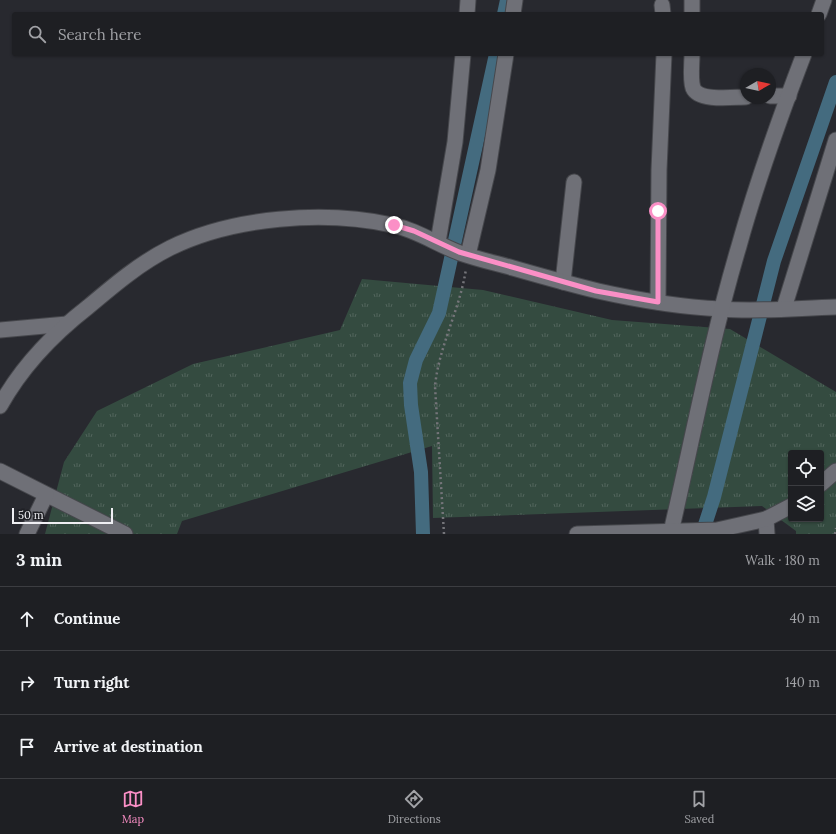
<!DOCTYPE html>
<meta charset="utf-8">
<style>
:root{--surface:#1e1f23;--page:#26272b;--text:#f1f3f6;--muted:#a1a2a6;--line:#3c3d41;--accent:#fb8fc6}
body{margin:0;font-family:Lora,serif;background:var(--page);color:var(--text)}
.controls{position:absolute;right:12px;bottom:12px;display:grid;overflow:hidden;border-radius:4px;box-shadow:0 1px 3px #0004}
.controls button{width:36px;height:36px;display:grid;place-items:center;padding:0;border:0;border-bottom:1px solid var(--line);background:var(--surface);color:var(--text);font:20px sans-serif}
.compass{position:absolute;left:740px;top:68px;width:36px;height:36px;border-radius:50%;background:var(--surface);box-shadow:0 1px 3px #0004;rotate:81deg}
.scale{position:absolute;left:12px;bottom:10px;width:101px;box-sizing:border-box;padding-left:4px;border:2px solid #efeff3;border-top:0;font-size:11px;line-height:14px;white-space:nowrap;color:#efeff3;-webkit-text-stroke:3px #1f2025;paint-order:stroke}
.stop{position:absolute;width:12px;height:12px;margin:-9px;border:3px solid #fb8fc6;border-radius:50%;background:#fff}
.stop.end{background:#fb8fc6;border-color:#fff;box-shadow:0 1px 4px #0008}
.list{margin:0;padding:0;list-style:none}
h2{display:flex;justify-content:space-between;align-items:center;height:52px;margin:0;padding:0 16px;font-size:17px}
h2 small{font-size:13px;font-weight:400;color:var(--muted)}
.list li{display:grid;grid-template-columns:26px 1fr auto;gap:12px;align-items:center;box-sizing:border-box;height:64px;padding:0 16px;border-top:1px solid var(--line)}
.list b{display:block;font-size:15px;white-space:nowrap}
.list em{font-size:13px;font-style:normal;color:var(--muted)}
.icon{flex:none;width:22px;height:22px;fill:none;stroke:currentColor;stroke-width:2;stroke-linecap:round;stroke-linejoin:round}
.map{position:relative;flex:none;width:836px;height:534px;overflow:hidden}
.search{position:absolute;background:var(--surface);box-shadow:0 1px 3px #0004;left:12px;right:12px;top:12px;height:44px;display:flex;align-items:center;gap:10px;box-sizing:border-box;padding:0 14px;border-radius:4px;color:var(--muted);font-size:15px}
.sheet{height:244px;background:var(--surface)}
nav{display:flex;justify-content:space-around;align-items:center;box-sizing:border-box;height:56px;border-top:1px solid var(--line);background:var(--surface);font-size:11px;color:var(--muted)}
nav a{display:grid;justify-items:center;gap:2px}
nav .on{color:var(--accent)}
.map>svg:first-child{display:block}
</style>
<div class="map">
<svg width="836" height="534" viewBox="0 0 836 534">
<defs>
<pattern id="park-tufts" width="24" height="20" patternUnits="userSpaceOnUse"><rect width="24" height="20" fill="#344b40"/><path d="M3 7l-1-3M5 7V3M7 7l1-3M15 17l-1-3M17 17v-4M19 17l1-3" fill="none" stroke="#52655c"/></pattern>
</defs>
<rect width="100%" height="100%" fill="#28292f"/>
<path fill="url(#park-tufts)" fill-rule="evenodd" d="M362,279L483,290L612,320L730,329L836,392V534H796V531L762,506L433,518L432,446L182,521L177,534H45L64,462L97,411L193,364L340,330ZM791,453H821V519H791Z"/>
<g fill="none" stroke-linecap="round" stroke-linejoin="round">
<g stroke="#446b7f" stroke-width="14">
<polyline points="504,14 507,0"/>
<polyline points="423,534 421,472 411,405 410,383 416,360 439,313 496,54"/>
<polyline points="702,534 714,497 774,261 836,82"/>
</g>
<g stroke="#46474c" stroke-width="17">
<g id="minor">
<polyline points="692,0 692,14"/>
<polyline points="662,5 663,14"/>
<polyline points="467,14 468,0"/>
<polyline points="513,14 515,0"/>
<polyline points="819,14 824,0"/>
<path d="M692,54C692,64 690,79 693,88C699,102 734,97 746,97"/>
<polyline points="770,96 789,96"/>
<polyline points="438,242 455,142 463,54"/>
<polyline points="468,255 488,170 506,54"/>
<polyline points="563,282 574,182"/>
<polyline points="658,302 659,170 664,54"/>
<polyline points="784,308 836,140"/>
<polyline points="0,330 67,324"/>
<path d="M0,406C22,366 52,335 88,307C114,285 140,263 170,248C233,217 324,210 392,225C417,230 436,244 460,253C477,259 495,263 513,268C541,276 569,284 598,291C638,300 680,307 721,309C759,312 798,308 836,307"/>
<polyline points="0,471 125,534"/>
<polyline points="821,484 836,471"/>
<polyline points="766,519 767,534"/>
<path d="M671,532C693,437 711,340 739,246C757,181 780,117 804,54"/>
<polyline points="27,534 46,495"/>
<polyline points="577,534 717,530 766,519 791,506"/>
</g>
</g>
<g stroke="#75757a" stroke-width="2.5" stroke-dasharray="2 3" stroke-linecap="butt">
<path d="M444,534L435,386C439,346 460,309 466,269"/>
<polyline points="835,534 836,528"/>
</g>
<use href="#minor" stroke="#6f7077" stroke-width="15"/>
</g>
<g fill="none" stroke-linecap="round" stroke-linejoin="round">
<polyline stroke="#fb8fc6" stroke-width="5" points="394,225 414,231 459,252 596,291 658,302 658,211"/>
</g>
</svg>
<div class="controls">
<button><svg class="icon" aria-label="locate" viewBox="0 0 24 24"><circle cx="12" cy="12" r="6"/><path d="M12 2v4M12 18v4M2 12h4M18 12h4"/></svg></button>
<button><svg class="icon" aria-label="layers" viewBox="0 0 24 24"><path d="M12 4l9 5-9 5-9-5zM3 14l9 5 9-5"/></svg></button>
</div>
<svg class="compass" viewBox="-18 -18 36 36"><path d="M0-13l5 13h-10z" fill="#e53935"/><path d="M0 13l5-13h-10z" fill="#a1a2a6"/></svg>
<div class="scale">50 m</div>
<div class="stop" style="left:658px;top:211px"></div>
<div class="stop end" style="left:394px;top:225px"></div>
<div class="search"><svg class="icon" aria-label="search" viewBox="0 0 24 24"><circle cx="10" cy="10" r="6"/><path d="M15 15l6 6"/></svg>Search here</div>
</div>
<section class="sheet">
<h2>3 min<small>Walk · 180 m</small></h2>
<ul class="list">
<li><svg class="icon" aria-label="ahead" viewBox="0 0 24 24"><path d="M12 20V5M6 11l6-6 6 6"/></svg><div><b>Continue</b></div><em>40 m</em></li>
<li><svg class="icon" aria-label="right" viewBox="0 0 24 24"><path d="M7 20v-9h11M14 6l5 5-5 5"/></svg><div><b>Turn right</b></div><em>140 m</em></li>
<li><svg class="icon" aria-label="arrive" viewBox="0 0 24 24"><path d="M6 21V4h12l-3 4 3 4H6"/></svg><div><b>Arrive at destination</b></div></li>
</ul>
</section>
<nav>
<a class="on"><svg class="icon" aria-label="map" viewBox="0 0 24 24"><path d="M3 6l6-2 6 2 6-2v14l-6 2-6-2-6 2zM9 4v14M15 6v14"/></svg>Map</a>
<a><svg class="icon" aria-label="directions" viewBox="0 0 24 24"><path d="M12 3l9 9-9 9-9-9zM9 14v-3h6M13 9l2 2-2 2"/></svg>Directions</a>
<a><svg class="icon" aria-label="saved" viewBox="0 0 24 24"><path d="M7 4h10v16l-5-4-5 4z"/></svg>Saved</a>
</nav>
